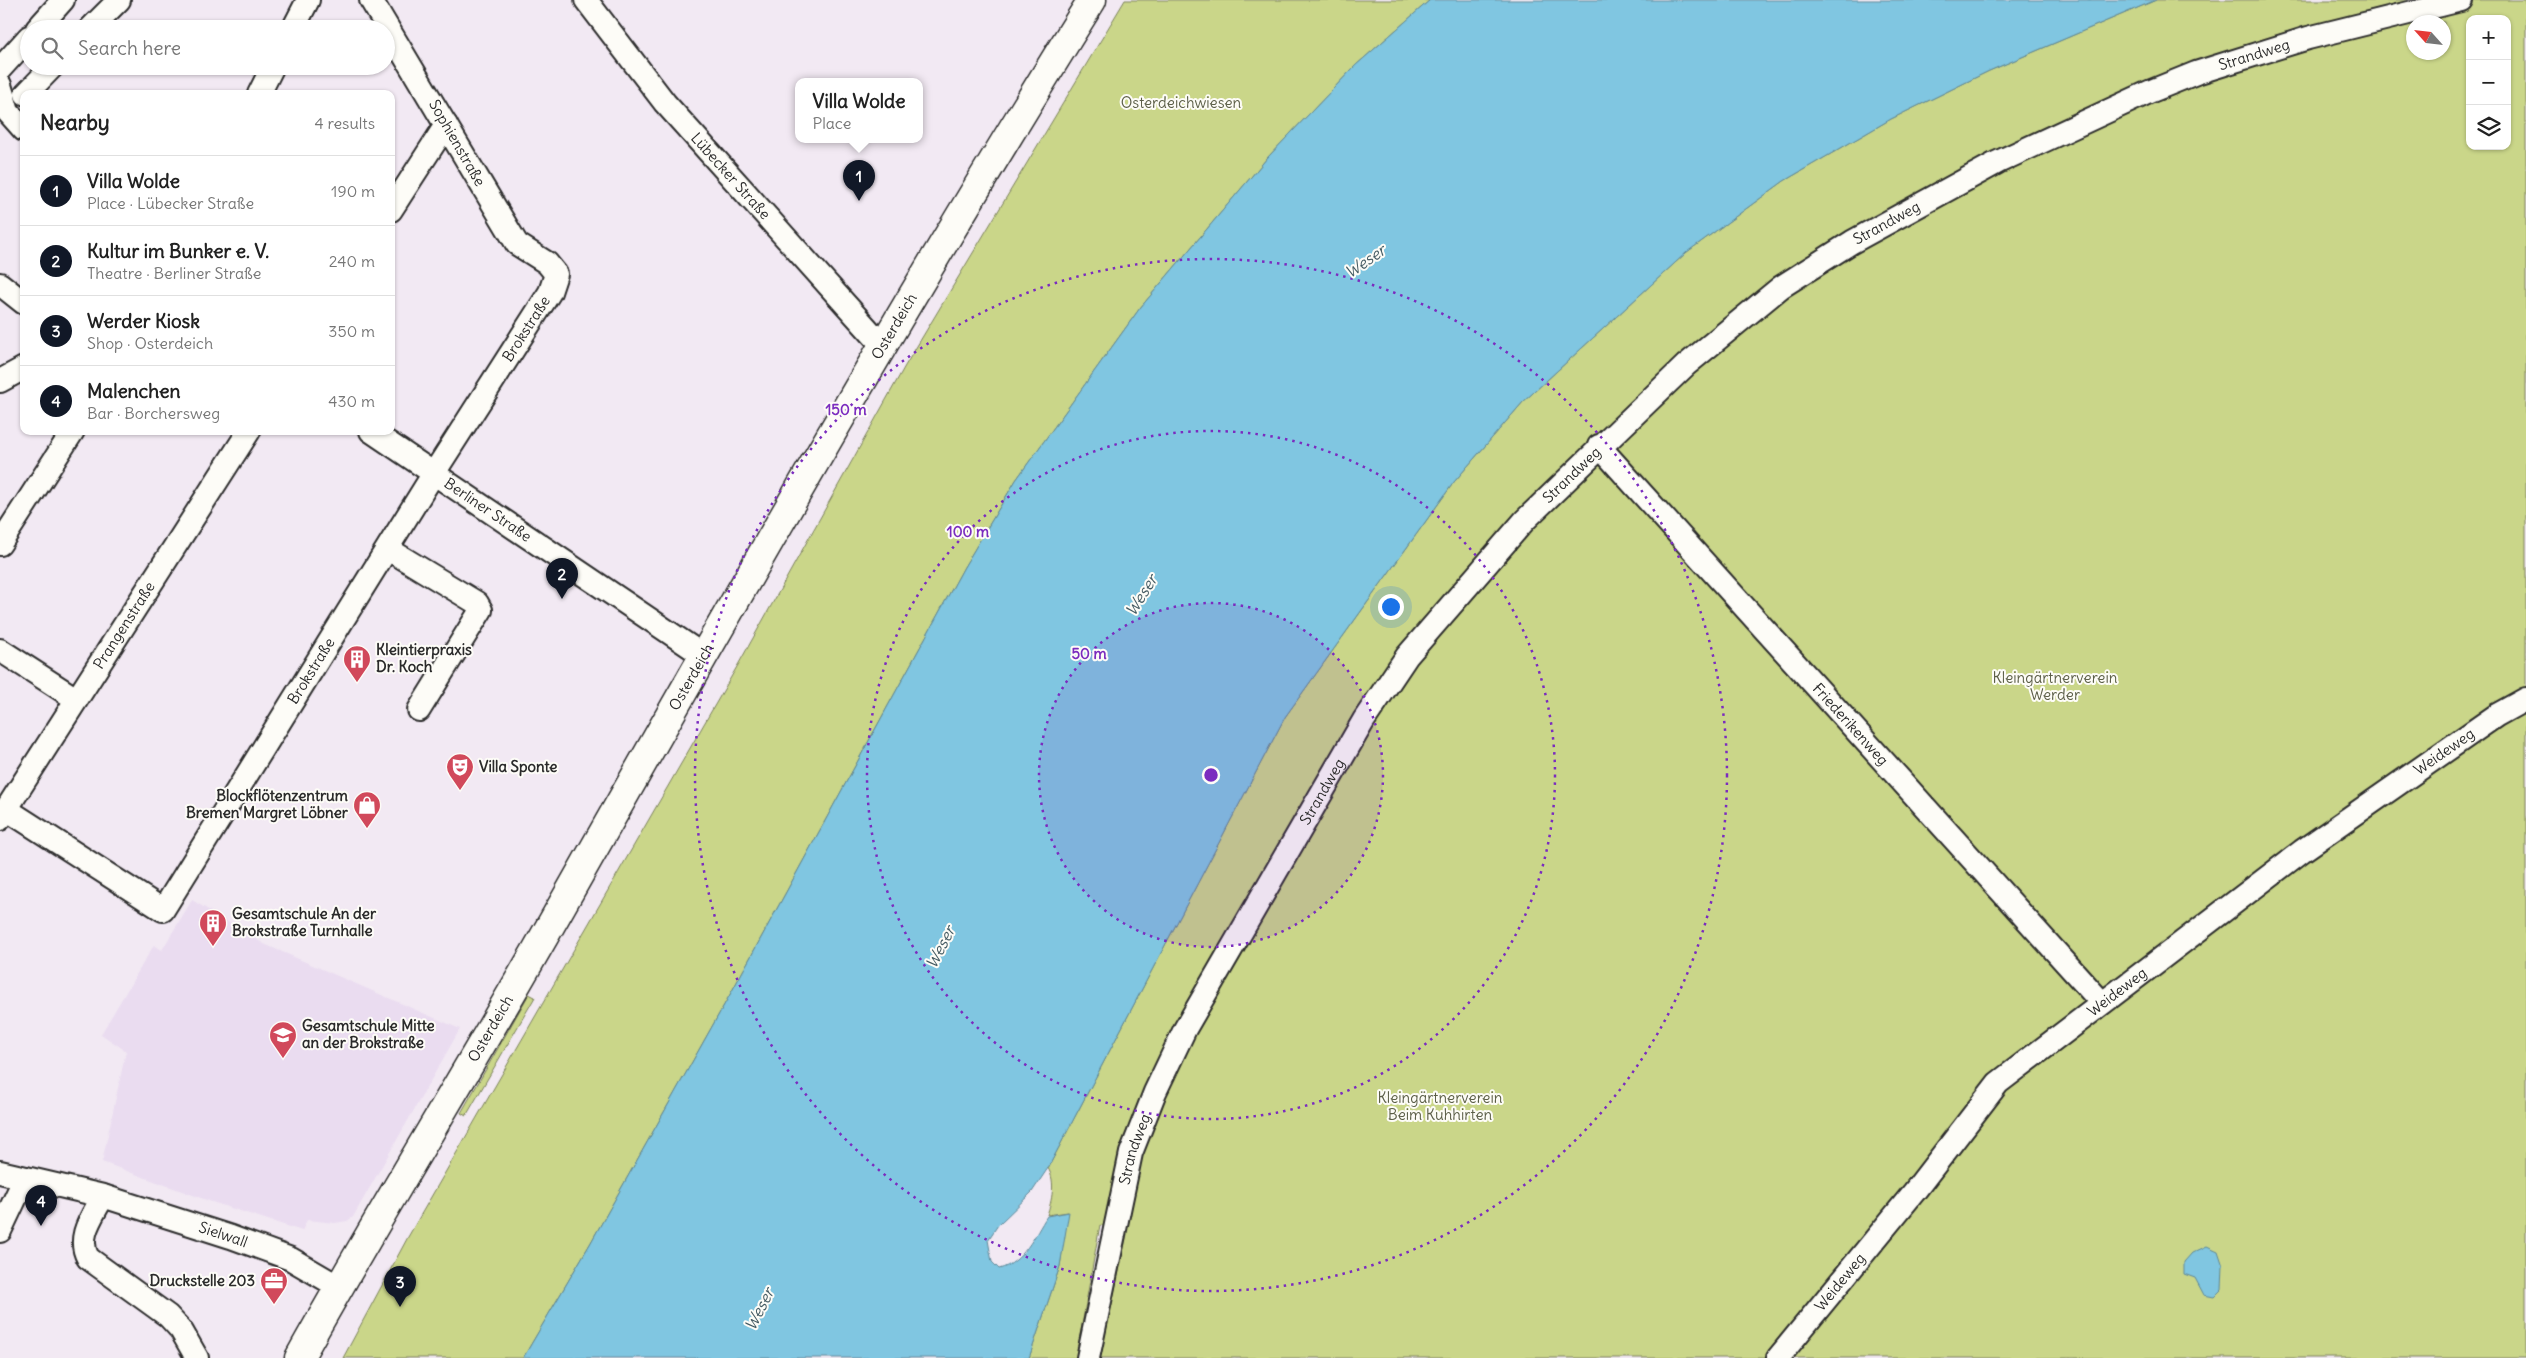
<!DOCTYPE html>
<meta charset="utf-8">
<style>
:root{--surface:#fff;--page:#f2f2f2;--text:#222;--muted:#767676;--line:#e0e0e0;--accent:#111827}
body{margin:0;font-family:Delius,sans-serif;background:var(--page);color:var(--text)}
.controls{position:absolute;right:15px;top:15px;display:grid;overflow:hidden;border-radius:10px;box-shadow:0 1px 4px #0004}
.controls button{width:45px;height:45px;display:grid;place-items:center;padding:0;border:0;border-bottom:1px solid var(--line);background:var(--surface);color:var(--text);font:25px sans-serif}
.compass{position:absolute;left:2406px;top:15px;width:45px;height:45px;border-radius:50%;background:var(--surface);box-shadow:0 1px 4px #0004;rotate:297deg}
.you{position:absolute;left:1390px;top:606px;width:18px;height:18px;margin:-12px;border:4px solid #fff;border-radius:50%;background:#1a73e8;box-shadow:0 0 0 8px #1a73e833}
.badge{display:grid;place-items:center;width:32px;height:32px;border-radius:50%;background:var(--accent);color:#fff;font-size:16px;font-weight:700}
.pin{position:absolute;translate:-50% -41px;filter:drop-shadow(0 1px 2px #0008)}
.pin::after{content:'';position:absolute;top:26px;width:18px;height:15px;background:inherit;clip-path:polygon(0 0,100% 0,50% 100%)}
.popup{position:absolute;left:795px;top:78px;width:128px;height:65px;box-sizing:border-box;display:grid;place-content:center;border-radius:10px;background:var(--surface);filter:drop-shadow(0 1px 4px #0005);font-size:16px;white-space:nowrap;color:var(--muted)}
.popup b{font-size:19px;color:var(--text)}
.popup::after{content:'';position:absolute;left:50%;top:100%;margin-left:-10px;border:10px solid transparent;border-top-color:var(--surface)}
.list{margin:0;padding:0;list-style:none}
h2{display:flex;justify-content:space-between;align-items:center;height:65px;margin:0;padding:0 20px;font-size:21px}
h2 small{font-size:16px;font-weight:400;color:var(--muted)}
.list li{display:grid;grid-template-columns:32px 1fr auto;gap:15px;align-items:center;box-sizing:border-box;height:70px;padding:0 20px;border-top:1px solid var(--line)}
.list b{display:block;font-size:19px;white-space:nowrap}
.list p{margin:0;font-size:16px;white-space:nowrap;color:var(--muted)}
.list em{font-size:16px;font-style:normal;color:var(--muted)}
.icon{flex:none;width:28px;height:28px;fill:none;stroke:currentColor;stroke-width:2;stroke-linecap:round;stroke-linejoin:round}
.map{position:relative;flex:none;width:2526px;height:1358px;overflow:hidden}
.search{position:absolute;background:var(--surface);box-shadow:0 1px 4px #0004;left:20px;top:20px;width:375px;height:55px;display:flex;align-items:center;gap:12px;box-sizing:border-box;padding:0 18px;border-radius:28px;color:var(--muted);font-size:19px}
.panel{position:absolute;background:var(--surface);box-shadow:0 1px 4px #0004;left:20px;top:90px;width:375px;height:345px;border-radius:10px}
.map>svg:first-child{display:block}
</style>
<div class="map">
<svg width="2526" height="1358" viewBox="0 0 2526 1358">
<rect width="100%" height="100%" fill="#f2e9f3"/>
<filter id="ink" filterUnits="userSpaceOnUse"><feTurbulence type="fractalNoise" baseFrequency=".02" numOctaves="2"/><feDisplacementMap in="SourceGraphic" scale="10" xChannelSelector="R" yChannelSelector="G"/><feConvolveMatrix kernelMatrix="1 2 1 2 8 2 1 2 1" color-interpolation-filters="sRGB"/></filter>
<g filter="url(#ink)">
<polygon fill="#eadcf0" points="192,900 264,944 460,1029 353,1217 347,1221 335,1223 307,1220 302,1231 212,1202 102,1162 126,1051 101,1034 154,945 162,950"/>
<g fill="#cad689" stroke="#7a805a" fill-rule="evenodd">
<polygon points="1125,0 1430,0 1355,66 1268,157 1140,308 1016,480 964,567 732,991 590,1244 523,1358 343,1358 408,1237 738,665 905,366"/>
<path d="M2156,0H2526V1358H1100L1127,1234L1100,1225L1076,1358H1029L1060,1266L1068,1212L1047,1215C1052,1200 1056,1182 1048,1168L1285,717L1454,482L1523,402L1687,252L1784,181L1891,119L1989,71ZM2470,19H2507V146H2470ZM2414,22H2444V52H2414Z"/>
<polygon points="529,994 535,997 466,1116 461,1113"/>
</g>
<g fill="#80c6e1" stroke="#5e8898">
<path d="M1430,0H2156L1989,71L1891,119L1784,181L1687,252L1523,402L1454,482L1285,717L1048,1168L1032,1192L998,1225L988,1240L992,1262L999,1269C1023,1263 1035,1235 1047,1216L1069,1212L1060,1266L1029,1358H523L590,1244L732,991L964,567L1016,480L1140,308L1268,157L1355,66Z"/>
<polygon points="2207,1246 2218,1251 2223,1266 2222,1289 2214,1297 2204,1295 2195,1278 2184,1274 2184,1262 2192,1253"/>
</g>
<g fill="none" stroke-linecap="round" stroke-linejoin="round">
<g stroke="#2b2b2b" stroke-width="26">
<g id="minor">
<path id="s1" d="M586,0L665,103L882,345"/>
<polyline points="37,29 63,0"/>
<polyline points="90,29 119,0"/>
<polyline points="293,29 308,0"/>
<polyline points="0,69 29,37"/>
<polyline points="0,85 8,112 24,130"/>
<polyline points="26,94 53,66"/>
<polyline points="259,94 273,66"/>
<polyline points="391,210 446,125"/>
<polyline points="0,284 24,303"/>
<polyline points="0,381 24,368"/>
<path id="s2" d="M371,431L704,656"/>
<path id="s3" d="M1599,446L2102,1003"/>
<polyline points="0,544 73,431"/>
<polyline points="388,549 477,603 481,610 419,710"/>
<polyline points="0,650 76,699"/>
<path id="s4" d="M6,809L163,910L434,473L550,292L556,274L547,263L517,244L371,0"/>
<path id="s5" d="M0,819L249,431"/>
<path id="s6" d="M0,1172L103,1196L231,1237L291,1259L339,1287"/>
<path d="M103,1196C93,1216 76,1236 88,1258L168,1316L181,1330L197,1358"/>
<polyline points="0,1231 25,1178"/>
<path id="s7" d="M1088,1358L1131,1153L1155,1092L1185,1029L1364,720L1407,656L1525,520L1686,365L1781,287L1852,242L1998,162L2149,92L2196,73L2308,38L2461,0"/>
<path id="s8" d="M1778,1358L1914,1192L1998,1083L2302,851L2497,715L2526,699"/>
</g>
</g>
<g stroke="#2b2b2b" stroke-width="31">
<g id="major">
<path id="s9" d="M299,1358C380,1213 467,1072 549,928C726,616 902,304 1092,0"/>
</g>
</g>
<use href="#minor" stroke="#fdfcf7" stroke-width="22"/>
<use href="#major" stroke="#fdfcf7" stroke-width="28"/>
</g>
</g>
<circle cx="1211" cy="775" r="172" fill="#7b2cbf" fill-opacity=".12"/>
<g fill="none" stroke="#7b2cbf" stroke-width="2.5" stroke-dasharray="2.5 5">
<circle cx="1211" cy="775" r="172"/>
<circle cx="1211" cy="775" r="344"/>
<circle cx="1211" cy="775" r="516"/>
</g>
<defs>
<g id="building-pin" transform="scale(1.4375)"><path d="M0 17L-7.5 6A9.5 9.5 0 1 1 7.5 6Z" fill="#d1495b" stroke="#fdfcf7"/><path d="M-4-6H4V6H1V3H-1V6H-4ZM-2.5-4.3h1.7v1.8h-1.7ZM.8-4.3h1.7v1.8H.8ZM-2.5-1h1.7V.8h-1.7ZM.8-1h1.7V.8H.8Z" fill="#fff"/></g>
<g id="theatre-pin" transform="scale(1.4375)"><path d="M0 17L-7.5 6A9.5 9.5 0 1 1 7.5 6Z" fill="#d1495b" stroke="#fdfcf7"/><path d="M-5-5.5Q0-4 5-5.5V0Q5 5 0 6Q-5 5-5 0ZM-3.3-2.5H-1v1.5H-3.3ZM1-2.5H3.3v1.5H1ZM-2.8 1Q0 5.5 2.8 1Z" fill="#fff"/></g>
<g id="shop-pin" transform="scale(1.4375)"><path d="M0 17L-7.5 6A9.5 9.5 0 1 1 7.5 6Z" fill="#d1495b" stroke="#fdfcf7"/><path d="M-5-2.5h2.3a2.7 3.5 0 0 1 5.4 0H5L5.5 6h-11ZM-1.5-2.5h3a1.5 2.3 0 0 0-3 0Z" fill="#fff"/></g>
<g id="school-pin" transform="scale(1.4375)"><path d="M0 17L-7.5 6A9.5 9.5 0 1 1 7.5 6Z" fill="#d1495b" stroke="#fdfcf7"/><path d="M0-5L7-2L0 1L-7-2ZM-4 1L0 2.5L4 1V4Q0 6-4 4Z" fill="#fff"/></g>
<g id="office-pin" transform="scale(1.4375)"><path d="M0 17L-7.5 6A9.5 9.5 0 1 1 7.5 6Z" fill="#d1495b" stroke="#fdfcf7"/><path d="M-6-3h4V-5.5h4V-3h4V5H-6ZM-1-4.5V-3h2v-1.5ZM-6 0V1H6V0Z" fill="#fff"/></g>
</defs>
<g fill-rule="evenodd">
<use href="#building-pin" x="357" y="659"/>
<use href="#theatre-pin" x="460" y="767"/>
<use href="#shop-pin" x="367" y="805"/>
<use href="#building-pin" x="213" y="923"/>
<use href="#school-pin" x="283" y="1035"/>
<use href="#office-pin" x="274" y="1281"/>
</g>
<g text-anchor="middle" stroke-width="4" stroke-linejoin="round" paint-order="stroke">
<g font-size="15" fill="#2b2b2b" stroke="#fdfcf7">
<text dy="5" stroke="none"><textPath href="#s7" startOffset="1834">Strandweg</textPath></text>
<text transform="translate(457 143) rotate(60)" y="5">Sophienstraße</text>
<text dy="5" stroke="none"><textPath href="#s1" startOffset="228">Lübecker Straße</textPath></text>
<text dy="5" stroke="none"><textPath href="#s7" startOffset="1429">Strandweg</textPath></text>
<text dy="5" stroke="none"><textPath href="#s9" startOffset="1191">Osterdeich</textPath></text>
<text dy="5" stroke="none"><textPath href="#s4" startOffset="872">Brokstraße</textPath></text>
<text dy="5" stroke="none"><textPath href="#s7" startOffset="1024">Strandweg</textPath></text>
<text dy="5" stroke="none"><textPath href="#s2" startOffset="141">Berliner Straße</textPath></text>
<text dy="5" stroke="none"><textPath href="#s5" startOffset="230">Prangenstraße</textPath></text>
<text dy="5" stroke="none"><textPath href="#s4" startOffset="468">Brokstraße</textPath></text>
<text dy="5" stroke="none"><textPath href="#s9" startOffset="786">Osterdeich</textPath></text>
<text dy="5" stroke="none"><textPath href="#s3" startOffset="375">Friederikenweg</textPath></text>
<text dy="5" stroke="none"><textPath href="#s8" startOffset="908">Weideweg</textPath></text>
<text dy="5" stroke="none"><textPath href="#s7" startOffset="619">Strandweg</textPath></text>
<text dy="5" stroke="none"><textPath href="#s8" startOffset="502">Weideweg</textPath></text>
<text dy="5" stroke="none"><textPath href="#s9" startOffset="381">Osterdeich</textPath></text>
<text dy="5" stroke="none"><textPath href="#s7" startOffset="214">Strandweg</textPath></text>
<text dy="5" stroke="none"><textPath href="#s6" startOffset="232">Sielwall</textPath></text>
<text dy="5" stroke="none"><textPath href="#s8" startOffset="98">Weideweg</textPath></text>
</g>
<g font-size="15" fill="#5b5e47" stroke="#fdfcf7">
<text x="1181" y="108">Osterdeichwiesen</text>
<text x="2055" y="683">Kleingärtnerverein<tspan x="2055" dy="17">Werder</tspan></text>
<text x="1440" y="1103">Kleingärtnerverein<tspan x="1440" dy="17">Beim Kuhhirten</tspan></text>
</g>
<g font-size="15" font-weight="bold" fill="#2b2b2b" stroke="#fdfcf7" text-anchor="start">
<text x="376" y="655">Kleintierpraxis<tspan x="376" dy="17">Dr. Koch</tspan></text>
<text x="479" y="772">Villa Sponte</text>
<text x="348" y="801" text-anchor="end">Blockflötenzentrum<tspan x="348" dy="17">Bremen Margret Löbner</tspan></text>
<text x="232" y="919">Gesamtschule An der<tspan x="232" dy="17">Brokstraße Turnhalle</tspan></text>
<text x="302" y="1031">Gesamtschule Mitte<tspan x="302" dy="17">an der Brokstraße</tspan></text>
<text x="255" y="1286" text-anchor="end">Druckstelle 203</text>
</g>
<g font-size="16" font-style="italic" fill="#445a62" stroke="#fdfcf7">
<text transform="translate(1365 261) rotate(-35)" y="6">Weser</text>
<text transform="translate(1141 595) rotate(-58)" y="6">Weser</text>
<text transform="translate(940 947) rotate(-63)" y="6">Weser</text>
<text transform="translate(759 1309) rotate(-63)" y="6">Weser</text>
</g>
</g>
<circle cx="1211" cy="775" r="8" fill="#7b2cbf" stroke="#fdfcf7" stroke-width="2.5"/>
<g font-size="15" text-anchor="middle" font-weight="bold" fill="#7b2cbf" stroke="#fdfcf7" stroke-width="4" stroke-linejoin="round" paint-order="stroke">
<text x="846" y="415">150 m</text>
<text x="968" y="537">100 m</text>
<text x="1089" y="659">50 m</text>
</g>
</svg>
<div class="controls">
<button>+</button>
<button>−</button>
<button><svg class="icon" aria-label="layers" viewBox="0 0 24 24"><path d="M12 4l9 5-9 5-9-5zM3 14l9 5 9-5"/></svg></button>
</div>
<svg class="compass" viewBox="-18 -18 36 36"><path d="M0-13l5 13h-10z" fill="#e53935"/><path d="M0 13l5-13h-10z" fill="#767676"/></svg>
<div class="you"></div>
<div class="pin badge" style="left:859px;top:201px">1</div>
<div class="popup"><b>Villa Wolde</b>Place</div>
<div class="pin badge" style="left:562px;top:599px">2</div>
<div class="pin badge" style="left:400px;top:1307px">3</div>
<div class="pin badge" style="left:41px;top:1226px">4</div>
<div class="search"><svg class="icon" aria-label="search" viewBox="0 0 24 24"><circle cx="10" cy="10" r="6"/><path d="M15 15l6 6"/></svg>Search here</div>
<section class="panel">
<h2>Nearby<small>4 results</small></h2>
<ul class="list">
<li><span class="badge">1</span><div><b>Villa Wolde</b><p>Place · Lübecker Straße</p></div><em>190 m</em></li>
<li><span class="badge">2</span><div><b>Kultur im Bunker e. V.</b><p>Theatre · Berliner Straße</p></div><em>240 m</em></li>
<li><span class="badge">3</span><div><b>Werder Kiosk</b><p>Shop · Osterdeich</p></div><em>350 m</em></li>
<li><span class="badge">4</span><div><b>Malenchen</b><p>Bar · Borchersweg</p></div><em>430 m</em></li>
</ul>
</section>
</div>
